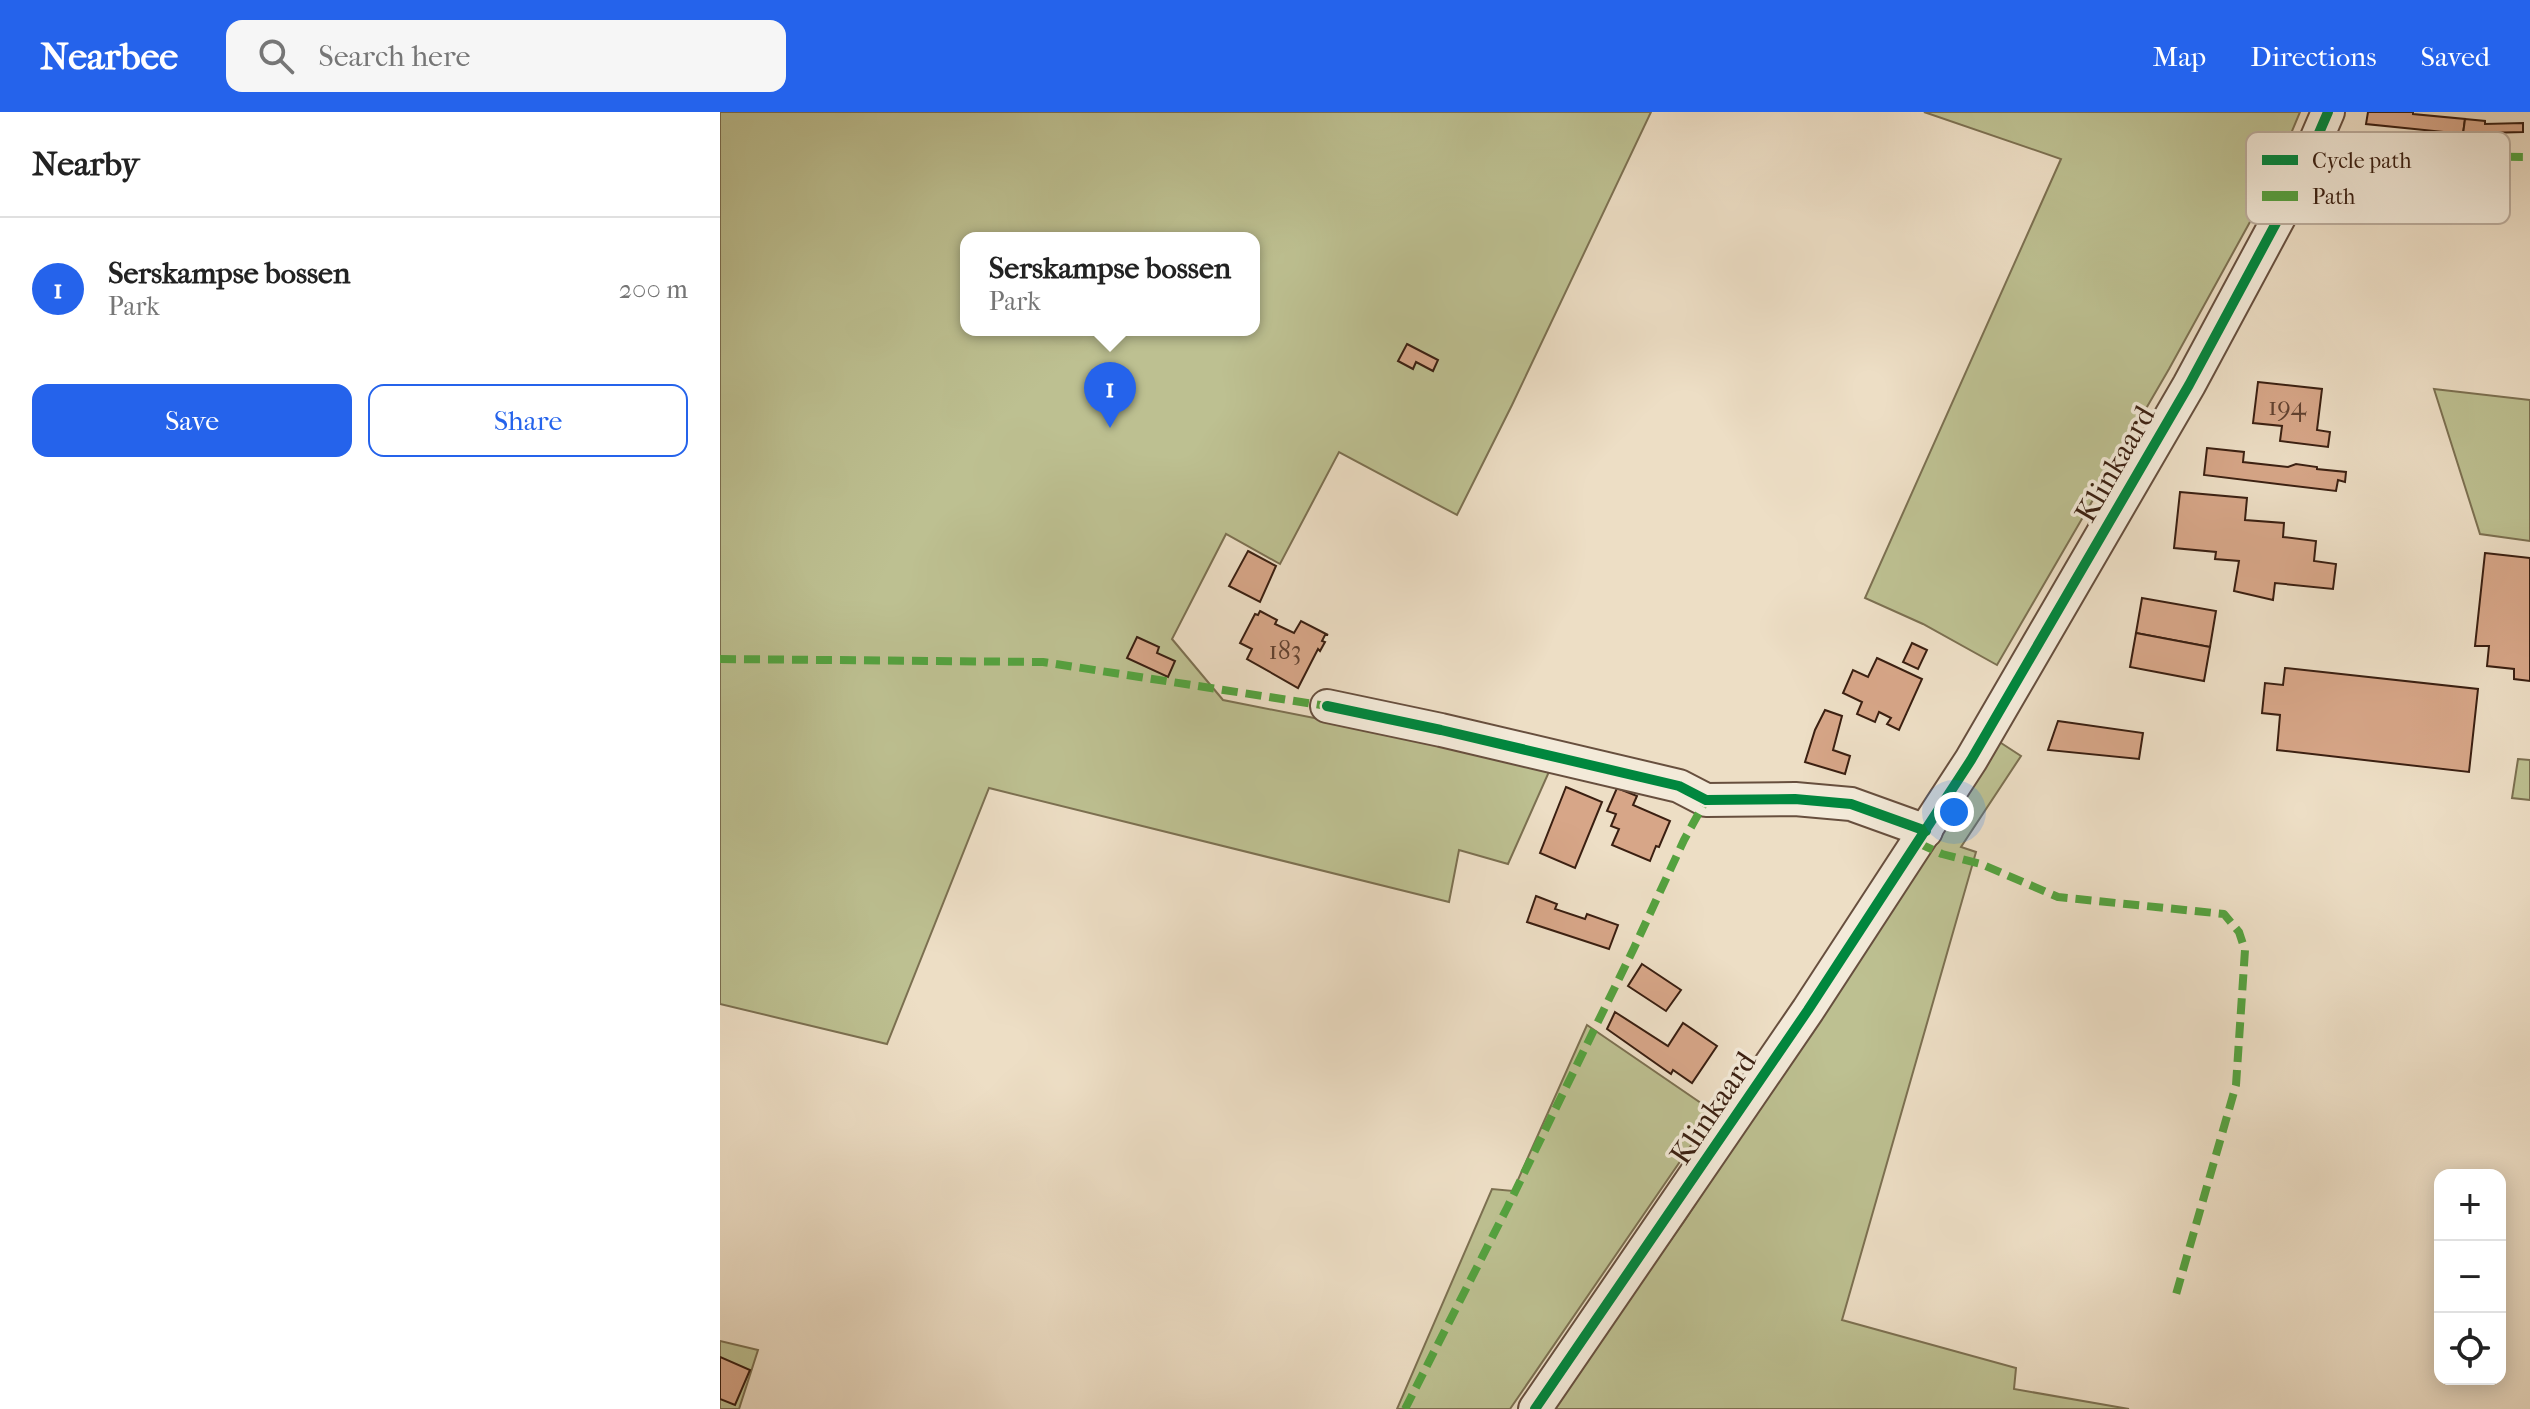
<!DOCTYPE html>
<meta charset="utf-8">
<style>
:root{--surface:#fff;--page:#f6f6f6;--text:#222;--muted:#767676;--line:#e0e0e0;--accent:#2563eb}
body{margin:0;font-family:"IM FELL French Canon",serif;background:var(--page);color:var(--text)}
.controls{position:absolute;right:24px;bottom:24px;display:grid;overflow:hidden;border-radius:16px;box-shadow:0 4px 20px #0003}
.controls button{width:72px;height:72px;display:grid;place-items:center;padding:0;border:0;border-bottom:2px solid var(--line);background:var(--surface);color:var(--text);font:40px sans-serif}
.you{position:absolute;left:1234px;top:700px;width:28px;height:28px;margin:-20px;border:6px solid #fff;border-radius:50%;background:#1a73e8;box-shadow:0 0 0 12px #1a73e833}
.badge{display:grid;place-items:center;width:52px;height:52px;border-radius:50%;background:var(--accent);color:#fff;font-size:26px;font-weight:700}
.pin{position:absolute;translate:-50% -66px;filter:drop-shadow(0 2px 4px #0008)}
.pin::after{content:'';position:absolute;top:42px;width:28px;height:24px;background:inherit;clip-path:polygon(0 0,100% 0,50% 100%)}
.popup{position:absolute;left:240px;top:120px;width:300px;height:104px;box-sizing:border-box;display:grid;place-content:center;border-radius:16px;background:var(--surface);filter:drop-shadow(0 2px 6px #0005);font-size:26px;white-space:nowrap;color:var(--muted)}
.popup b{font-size:30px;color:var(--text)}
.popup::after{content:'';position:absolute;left:50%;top:100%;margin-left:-16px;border:16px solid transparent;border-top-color:var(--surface)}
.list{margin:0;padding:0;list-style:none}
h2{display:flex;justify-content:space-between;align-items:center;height:104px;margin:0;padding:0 32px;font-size:34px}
h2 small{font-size:26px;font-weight:400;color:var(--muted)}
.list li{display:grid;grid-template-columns:52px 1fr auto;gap:24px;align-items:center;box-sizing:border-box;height:144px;padding:0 32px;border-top:2px solid var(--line)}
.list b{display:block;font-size:30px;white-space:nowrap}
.list p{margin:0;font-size:26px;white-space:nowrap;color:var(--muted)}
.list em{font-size:26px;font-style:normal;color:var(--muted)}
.actions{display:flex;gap:16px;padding:24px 32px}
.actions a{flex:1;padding:18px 0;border:2px solid var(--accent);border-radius:16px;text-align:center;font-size:28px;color:var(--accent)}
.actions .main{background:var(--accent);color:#fff}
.icon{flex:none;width:44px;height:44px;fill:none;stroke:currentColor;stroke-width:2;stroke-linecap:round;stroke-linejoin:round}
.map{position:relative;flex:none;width:1810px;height:1297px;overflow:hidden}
header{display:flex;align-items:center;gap:48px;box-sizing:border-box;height:112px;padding:0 40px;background:var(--accent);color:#fff}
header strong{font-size:38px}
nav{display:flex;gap:44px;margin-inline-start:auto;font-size:28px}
.search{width:560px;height:72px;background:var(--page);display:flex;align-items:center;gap:20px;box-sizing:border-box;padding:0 28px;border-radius:16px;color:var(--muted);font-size:30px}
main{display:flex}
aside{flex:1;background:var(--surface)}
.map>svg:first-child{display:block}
</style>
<header>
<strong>Nearbee</strong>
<div class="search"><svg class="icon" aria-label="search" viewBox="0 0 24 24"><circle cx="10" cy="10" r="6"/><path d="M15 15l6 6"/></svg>Search here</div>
<nav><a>Map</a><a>Directions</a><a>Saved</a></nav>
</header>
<main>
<aside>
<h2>Nearby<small></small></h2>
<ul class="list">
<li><span class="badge">1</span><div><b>Serskampse bossen</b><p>Park</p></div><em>200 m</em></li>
</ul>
<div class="actions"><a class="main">Save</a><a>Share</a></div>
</aside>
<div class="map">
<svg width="1810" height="1297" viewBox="0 0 1810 1297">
<rect width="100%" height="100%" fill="#eddec5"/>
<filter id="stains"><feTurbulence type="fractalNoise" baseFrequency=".0025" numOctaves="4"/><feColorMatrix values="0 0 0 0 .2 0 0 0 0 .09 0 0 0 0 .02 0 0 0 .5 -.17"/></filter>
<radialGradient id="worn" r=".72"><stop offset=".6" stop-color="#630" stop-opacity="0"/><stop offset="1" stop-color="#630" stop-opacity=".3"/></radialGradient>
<g fill="#bdc091" stroke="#7c7051" stroke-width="2" fill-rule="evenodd">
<path d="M0,0H931L792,293L737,403L619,340L560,452L506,422L452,527L503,588L832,653L788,752L739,738L729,790L269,676L167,932L0,892ZM246,126H534V218H246Z"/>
<polygon points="1204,0 1580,0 1547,79 1449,257 1277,553 1203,512 1145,486 1341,47"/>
<polygon points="1714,277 1810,288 1810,429 1760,422"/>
<polygon points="1278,629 1301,644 1241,735 1256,740 1122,1208 1296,1256 1294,1277 1409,1297 831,1297 965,1108"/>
<polygon points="1798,647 1810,648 1810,688 1792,686"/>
<polygon points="867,913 994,1000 790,1297 677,1297 772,1077 793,1079"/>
<polygon points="0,1229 38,1238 19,1297 0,1297"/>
</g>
<g fill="#d7a688" stroke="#3a1f11" stroke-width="2">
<polygon points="1648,0 1693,0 1693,2 1745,7 1743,22 1646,12"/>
<polygon points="1745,7 1765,9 1765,12 1803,11 1803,20 1765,21 1765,24 1743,22"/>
<polygon points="687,232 718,248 713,259 696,250 693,257 678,249"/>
<polygon points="1538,270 1602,277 1597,318 1610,320 1608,335 1560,329 1562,314 1533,311"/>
<polygon points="1487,336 1524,340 1523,350 1568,355 1576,352 1597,355 1597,357 1626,360 1625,370 1618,368 1616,379 1484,363"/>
<polygon points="1460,380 1527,386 1525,408 1564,411 1563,425 1596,429 1594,449 1616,452 1613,477 1555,471 1553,488 1514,479 1519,449 1495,447 1496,440 1454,436"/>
<polygon points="528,439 556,454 540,490 509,474"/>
<polygon points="1765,441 1810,446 1810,569 1794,567 1794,557 1767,554 1769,534 1755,534"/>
<polygon points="1422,486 1496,499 1490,535 1416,521"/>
<polygon points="540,499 557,508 555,512 574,521 581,509 608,523 605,523 602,529 605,530 600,539 598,537 578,576 527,547 532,537 520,531 535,502 538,503"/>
<polygon points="1416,521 1490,535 1484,569 1410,555"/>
<polygon points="417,525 439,535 437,541 455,549 448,565 407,546"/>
<polygon points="1192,531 1207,538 1198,557 1183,550"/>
<polygon points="1157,546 1202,567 1179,618 1167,612 1171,606 1159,600 1155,610 1137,602 1142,590 1123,581 1133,558 1148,565"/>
<polygon points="1565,556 1758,577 1749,660 1557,638 1560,603 1542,601 1545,571 1563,573"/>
<polygon points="1105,598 1122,604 1113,638 1130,644 1125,662 1085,650 1095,618"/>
<polygon points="1338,609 1423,621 1419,647 1328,638"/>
<polygon points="846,675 882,690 855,756 820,741"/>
<polygon points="897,676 917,684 913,693 950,709 939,735 936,734 930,749 892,733 899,717 891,714 896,702 887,699"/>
<polygon points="816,784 837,792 835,797 865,807 867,802 898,813 889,837 807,810"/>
<polygon points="922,852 961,878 946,899 908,874"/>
<polygon points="895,900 948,934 963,911 997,934 972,971 953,958 951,962 887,917"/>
<polygon points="0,1245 30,1258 15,1293 0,1287"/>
</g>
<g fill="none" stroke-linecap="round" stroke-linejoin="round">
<g stroke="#674f3e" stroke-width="36">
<g id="minor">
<polyline points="607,594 721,618 959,674 986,688 1075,687 1131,692 1206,719"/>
<polyline points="815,1297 1088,898 1251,648 1469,273 1577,72 1608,0"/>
</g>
</g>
<use href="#minor" stroke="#f3ead9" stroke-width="32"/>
<g stroke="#54a23f" stroke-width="8" stroke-dasharray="16 8" stroke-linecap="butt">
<polyline points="1597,26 1672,44 1810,45"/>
<polyline points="0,547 323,550 607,594"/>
<polyline points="1198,731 1222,742 1261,752 1338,785 1504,802 1519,820 1525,838 1516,973 1455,1186"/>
<polyline points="685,1297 787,1096 914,836 964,728 986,688"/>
</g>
<g stroke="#f3ead9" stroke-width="15">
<g id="cycleway">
<polyline points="607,594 721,618 959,674 986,688 1075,687 1131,692 1206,719"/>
<polyline points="815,1297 1088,898 1251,648 1469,273 1577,72 1608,0"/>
</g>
</g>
<use href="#cycleway" stroke="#00873e" stroke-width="10"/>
</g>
<g text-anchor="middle" stroke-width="7" stroke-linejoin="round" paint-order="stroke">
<g font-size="26" fill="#61412f">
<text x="1567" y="303">194</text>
<text x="565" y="547">183</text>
</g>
<g font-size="30" fill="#3a1f11" stroke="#f3ead9">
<text transform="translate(1395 352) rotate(-60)" y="10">Klinkaard</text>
<text transform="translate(993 996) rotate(-56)" y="10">Klinkaard</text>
</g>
</g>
<rect x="1526" y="20" width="264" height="92" rx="12" fill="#f3ead9" stroke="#bcad9d" stroke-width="2"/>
<rect x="1542" y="43" width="36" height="10" fill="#00873e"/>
<rect x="1542" y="79" width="36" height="10" fill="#54a23f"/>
<g font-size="22" fill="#3a1f11">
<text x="1592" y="56">Cycle path</text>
<text x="1592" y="92">Path</text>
</g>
<rect width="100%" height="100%" filter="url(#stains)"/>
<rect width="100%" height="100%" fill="url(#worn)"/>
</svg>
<div class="controls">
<button>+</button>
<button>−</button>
<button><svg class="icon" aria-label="locate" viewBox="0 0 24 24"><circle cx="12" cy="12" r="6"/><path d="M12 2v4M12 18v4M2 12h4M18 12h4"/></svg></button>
</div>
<div class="you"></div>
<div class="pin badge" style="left:390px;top:316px">1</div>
<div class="popup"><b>Serskampse bossen</b>Park</div>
</div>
</main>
